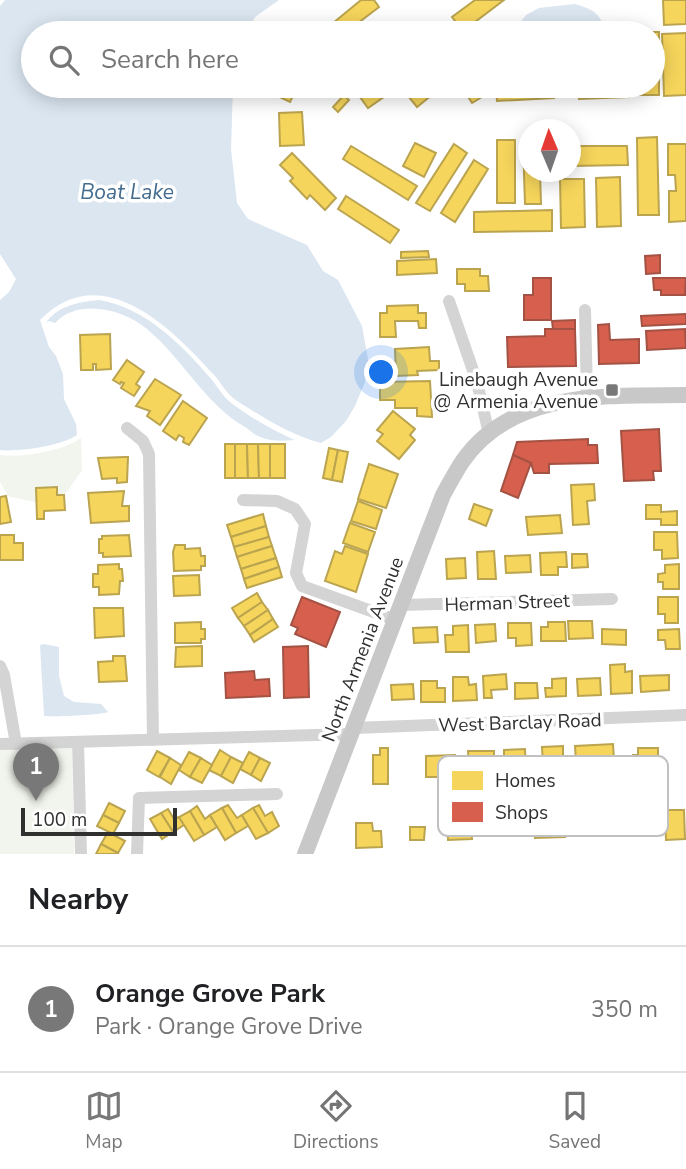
<!DOCTYPE html>
<meta charset="utf-8">
<style>
:root{--surface:#fff;--page:#f6f6f6;--text:#202124;--muted:#757577;--line:#e0e0e0;--accent:#787878}
body{margin:0;font-family:"Nunito Sans",sans-serif;background:var(--page);color:var(--text)}
.compass{position:absolute;left:518px;top:119px;width:63px;height:63px;border-radius:50%;background:var(--surface);box-shadow:0 4px 18px #0003;rotate:358deg}
.scale{position:absolute;left:21px;bottom:18px;width:156px;box-sizing:border-box;padding-left:7px;border:4px solid #303030;border-top:0;font-size:19px;line-height:24px;white-space:nowrap;color:#303030;-webkit-text-stroke:5px #fff;paint-order:stroke}
.you{position:absolute;left:382px;top:373px;width:24px;height:24px;margin:-18px;border:5px solid #fff;border-radius:50%;background:#1a73e8;box-shadow:0 0 0 10px #1a73e833}
.badge{display:grid;place-items:center;width:46px;height:46px;border-radius:50%;background:var(--accent);color:#fff;font-size:23px;font-weight:700}
.pin{position:absolute;translate:-50% -58px;filter:drop-shadow(0 2px 4px #0008)}
.pin::after{content:'';position:absolute;top:37px;width:24px;height:21px;background:inherit;clip-path:polygon(0 0,100% 0,50% 100%)}
.list{margin:0;padding:0;list-style:none}
h2{display:flex;justify-content:space-between;align-items:center;height:91px;margin:0;padding:0 28px;font-size:30px}
h2 small{font-size:23px;font-weight:400;color:var(--muted)}
.list li{display:grid;grid-template-columns:46px 1fr auto;gap:21px;align-items:center;box-sizing:border-box;height:126px;padding:0 28px;border-top:2px solid var(--line)}
.list b{display:block;font-size:26px;white-space:nowrap}
.list p{margin:0;font-size:23px;white-space:nowrap;color:var(--muted)}
.list em{font-size:23px;font-style:normal;color:var(--muted)}
.icon{flex:none;width:38px;height:38px;fill:none;stroke:currentColor;stroke-width:2;stroke-linecap:round;stroke-linejoin:round}
.map{position:relative;flex:none;width:686px;height:854px;overflow:hidden}
.search{position:absolute;background:var(--surface);box-shadow:0 4px 18px #0003;left:21px;right:21px;top:21px;height:77px;display:flex;align-items:center;gap:18px;box-sizing:border-box;padding:0 24px;border-radius:38px;color:var(--muted);font-size:26px}
.sheet{height:217px;background:var(--surface)}
nav{display:flex;justify-content:space-around;align-items:center;box-sizing:border-box;height:98px;border-top:2px solid var(--line);background:var(--surface);font-size:19px;color:var(--muted)}
nav a{display:grid;justify-items:center;gap:4px}
nav .on{color:var(--accent)}
.map>svg:first-child{display:block}
</style>
<div class="map">
<svg width="686" height="854" viewBox="0 0 686 854">
<rect width="100%" height="100%" fill="#fff"/>
<g fill="#f1f5ed">
<path d="M81,438L82,470L64,496L39,503L8,496L0,482V455C22,458 63,451 81,438Z"/>
<polygon points="72,747 74,854 0,854 0,749"/>
</g>
<g fill="#dbe6f1">
<path d="M5,0H279L255,17L247,33H33V86H233L231,149L237,203L248,219L307,245L323,271L338,280L362,326L369,365L365,382L355,406L346,421L331,437L321,443C295,436 276,425 253,411C246,406 237,402 231,396C224,390 220,381 214,375C172,328 101,257 40,320L49,347L56,356L63,374L64,399L76,424L77,435C61,446 19,452 0,450V300L9,292L16,279L0,254V6Z"/>
<path d="M575,4C592,9 599,12 605,29L602,33H501L516,28L526,15L539,8Z"/>
<path d="M99,300C146,308 182,345 212,380C218,387 222,395 229,401C244,414 277,433 295,440C282,441 270,442 258,436C253,434 250,430 245,427C205,404 182,358 147,329C123,309 78,298 55,323L49,321L46,323C57,306 78,302 99,300Z"/>
<path d="M44,644L59,647V676L64,696L74,702L101,704L108,712C102,715 53,717 44,716L40,645Z"/>
</g>
<g fill="#f6d55c" stroke="#bba44f" stroke-width="2">
<polygon points="361,0 374,0 379,7 345,33 321,33"/>
<polygon points="475,0 504,0 463,31 452,17"/>
<polygon points="663,0 686,0 686,24 664,25"/>
<polygon points="637,32 659,32 659,95 637,95 637,86 653,86 653,33"/>
<polygon points="686,33 686,95 664,96 662,34"/>
<polygon points="277,86 298,86 290,102 273,94"/>
<polygon points="352,86 386,86 391,92 368,108"/>
<polygon points="400,86 435,86 438,90 417,107"/>
<polygon points="461,86 488,86 492,91 472,103"/>
<polygon points="496,86 554,86 554,98 497,101"/>
<polygon points="578,86 629,86 629,97 579,99"/>
<polygon points="344,95 349,100 338,112 333,107"/>
<polygon points="302,112 304,145 280,146 279,113"/>
<polygon points="657,137 659,215 638,215 637,138"/>
<rect x="497" y="140" width="18" height="63"/>
<polygon points="523,142 528,142 528,172 540,172 541,204 525,204"/>
<polygon points="415,143 436,153 424,177 403,166"/>
<polygon points="454,144 467,153 430,211 416,203"/>
<polygon points="668,144 686,144 686,221 669,222 669,191 676,191 675,175 668,175"/>
<polygon points="351,146 417,186 408,200 343,159"/>
<polygon points="570,146 627,146 628,165 570,166"/>
<polygon points="292,153 336,198 325,210 310,195 307,199 290,181 293,178 280,165"/>
<polygon points="474,160 488,169 455,222 441,213"/>
<polygon points="620,177 621,226 597,227 596,178"/>
<polygon points="560,179 584,179 585,227 561,228"/>
<polygon points="346,196 399,230 390,243 338,209"/>
<polygon points="552,210 552,231 474,232 474,212"/>
<polygon points="428,251 429,257 401,258 401,252"/>
<polygon points="436,259 437,273 397,275 397,261"/>
<polygon points="457,269 480,269 480,276 488,276 489,291 465,291 465,284 457,284"/>
<polygon points="418,305 418,313 426,313 426,328 419,328 418,321 395,321 396,337 380,337 380,313 387,313 387,306"/>
<polygon points="110,334 111,369 96,370 96,364 93,364 93,370 81,370 80,335"/>
<polygon points="429,347 430,361 439,361 439,370 417,371 418,375 396,376 395,349"/>
<polygon points="127,360 144,372 136,384 140,387 134,396 121,388 124,383 121,382 120,384 113,380"/>
<polygon points="155,379 181,395 160,425 147,416 150,411 136,406"/>
<polygon points="430,381 432,417 417,416 417,408 395,408 395,400 380,400 380,382"/>
<polygon points="183,401 207,418 189,445 183,442 184,438 179,435 176,440 163,431"/>
<polygon points="393,411 415,429 410,435 415,440 399,459 377,441 383,434 377,430"/>
<rect x="225" y="444" width="10" height="34"/>
<polygon points="235,444 247,444 248,478 235,478"/>
<polygon points="247,444 258,444 259,478 248,478"/>
<polygon points="258,444 270,444 270,478 259,478"/>
<rect x="270" y="444" width="15" height="34"/>
<polygon points="329,448 338,450 332,480 323,478"/>
<polygon points="338,450 348,452 342,482 332,480"/>
<polygon points="125,457 128,457 127,482 117,483 117,478 102,479 98,458"/>
<polygon points="369,464 398,474 386,508 358,499"/>
<polygon points="594,484 595,500 587,501 589,524 573,525 571,485"/>
<polygon points="57,487 57,495 64,495 65,510 44,511 44,519 37,519 36,488"/>
<polygon points="124,491 122,506 129,506 129,521 91,523 88,493"/>
<polygon points="6,496 11,522 0,524 0,497"/>
<polygon points="358,501 382,510 376,529 351,521"/>
<polygon points="474,504 492,510 486,526 469,519"/>
<polygon points="646,505 661,505 661,512 677,511 677,525 661,525 661,519 646,519"/>
<polygon points="263,514 266,526 231,537 227,525"/>
<polygon points="560,515 562,533 528,535 526,517"/>
<polygon points="350,523 375,532 368,552 343,543"/>
<polygon points="266,526 269,537 234,547 231,537"/>
<polygon points="654,532 677,532 678,558 662,559 662,550 654,550"/>
<polygon points="0,535 14,535 14,543 23,543 23,560 0,560"/>
<polygon points="129,535 131,556 103,557 103,553 99,553 99,539 102,539 102,536"/>
<polygon points="269,537 272,546 237,557 234,547"/>
<polygon points="175,545 185,545 185,549 200,548 201,556 205,556 205,566 201,566 201,570 174,571 173,552"/>
<polygon points="272,546 276,558 241,569 237,557"/>
<polygon points="345,546 368,554 356,592 325,581 335,551 342,554"/>
<polygon points="494,551 496,579 478,579 477,552"/>
<polygon points="566,552 567,567 558,567 558,575 541,575 540,553"/>
<polygon points="572,554 587,554 588,567 572,568"/>
<polygon points="530,555 531,572 506,573 505,556"/>
<polygon points="276,558 279,567 244,579 241,569"/>
<polygon points="465,558 466,578 447,579 446,559"/>
<polygon points="119,564 119,569 122,569 123,581 120,581 119,594 99,595 99,587 93,587 93,574 98,574 98,565"/>
<polygon points="679,564 679,589 663,589 663,582 658,582 658,574 665,573 665,565"/>
<polygon points="279,567 282,577 247,588 244,579"/>
<polygon points="199,575 200,595 174,596 173,576"/>
<polygon points="257,593 262,602 238,618 232,608"/>
<polygon points="658,597 678,597 678,623 665,623 665,614 658,614"/>
<polygon points="262,602 268,610 244,626 238,618"/>
<polygon points="94,608 123,608 124,636 95,638"/>
<polygon points="268,610 273,619 250,635 244,626"/>
<polygon points="273,619 278,627 254,642 250,635"/>
<polygon points="568,621 592,621 593,638 569,639"/>
<polygon points="201,622 201,629 205,629 205,639 201,639 201,643 175,643 175,623"/>
<polygon points="548,622 565,622 566,641 541,641 541,627 548,627"/>
<polygon points="508,623 531,623 532,645 516,646 516,638 508,638"/>
<polygon points="495,624 496,641 476,643 475,625"/>
<polygon points="468,625 469,652 446,652 445,635 453,635 453,626"/>
<polygon points="437,627 438,642 414,643 413,628"/>
<polygon points="602,629 626,630 626,645 602,644"/>
<polygon points="679,629 680,649 666,649 665,640 658,640 658,630"/>
<polygon points="202,646 202,666 175,667 176,647"/>
<polygon points="113,656 125,656 127,681 99,682 98,662 113,661"/>
<polygon points="625,664 625,672 632,671 632,693 611,694 610,665"/>
<polygon points="506,674 507,689 491,690 492,698 484,698 483,676"/>
<polygon points="669,675 669,690 641,692 640,676"/>
<polygon points="453,677 468,677 469,685 476,684 477,700 453,701"/>
<polygon points="566,678 566,696 546,697 545,688 552,688 552,679"/>
<polygon points="600,678 601,695 578,696 577,679"/>
<polygon points="421,681 437,681 437,688 445,688 445,702 421,702"/>
<polygon points="515,683 537,683 538,698 515,699"/>
<polygon points="413,684 414,699 392,700 391,685"/>
<polygon points="613,744 614,760 607,761 607,769 584,770 583,762 576,762 575,746"/>
<polygon points="563,746 563,759 556,760 557,766 543,767 542,747"/>
<polygon points="380,748 388,748 388,784 373,784 373,755 380,755"/>
<polygon points="638,748 658,748 658,763 633,764 633,755 638,755"/>
<polygon points="525,749 526,775 504,776 504,750"/>
<polygon points="220,750 231,757 221,776 209,770"/>
<polygon points="157,751 170,758 159,777 147,770"/>
<polygon points="468,751 494,751 494,766 469,766"/>
<polygon points="189,752 201,758 190,777 179,770"/>
<polygon points="249,752 260,758 251,775 240,769"/>
<polygon points="455,755 456,769 441,770 441,777 426,777 426,756"/>
<polygon points="231,757 243,763 233,783 221,776"/>
<polygon points="170,758 181,765 171,784 160,777"/>
<polygon points="201,758 212,765 202,783 190,777"/>
<polygon points="260,758 270,763 261,781 251,775"/>
<polygon points="109,803 125,811 119,823 103,815"/>
<polygon points="228,805 237,818 242,815 248,826 236,833 222,808"/>
<polygon points="259,805 265,816 272,812 279,826 268,833 253,808"/>
<polygon points="197,806 205,819 210,815 217,827 204,835 190,811"/>
<polygon points="222,808 236,833 225,840 210,815"/>
<polygon points="253,808 268,833 256,839 242,815"/>
<polygon points="168,809 174,819 179,817 184,825 173,832 161,813"/>
<polygon points="665,810 684,810 685,839 666,840"/>
<polygon points="190,811 204,835 194,841 179,817"/>
<polygon points="161,813 173,832 162,839 150,819"/>
<polygon points="103,815 119,823 113,834 97,826"/>
<polygon points="471,820 472,839 448,840 447,821"/>
<polygon points="565,822 565,837 535,838 534,824"/>
<polygon points="356,823 372,823 373,831 381,831 382,847 356,848"/>
<polygon points="410,827 425,827 424,840 410,840"/>
<polygon points="108,832 125,841 118,853 101,844"/>
<polygon points="101,844 118,853 118,854 96,854"/>
</g>
<g fill="#d6604d" stroke="#a45244" stroke-width="2">
<polygon points="660,255 660,273 646,274 645,256"/>
<polygon points="533,278 551,278 551,320 524,320 524,295 533,295"/>
<polygon points="653,278 686,278 685,295 661,295 661,290 654,290"/>
<polygon points="686,314 686,324 642,326 641,316"/>
<polygon points="575,320 575,329 553,329 552,321"/>
<polygon points="609,324 610,340 639,339 639,363 599,364 598,325"/>
<polygon points="545,329 575,329 576,366 508,367 507,337 545,336"/>
<polygon points="685,329 686,348 647,350 646,331"/>
<polygon points="659,429 661,471 653,471 654,480 624,481 621,431"/>
<polygon points="588,439 588,445 597,445 598,463 549,464 549,473 534,473 531,463 513,455 517,442"/>
<polygon points="513,455 531,463 518,498 501,491"/>
<polygon points="302,597 340,612 326,647 295,634 298,628 291,625"/>
<polygon points="308,646 309,697 284,698 283,647"/>
<polygon points="254,671 255,680 269,679 270,696 226,698 225,673"/>
</g>
<g fill="none" stroke-linecap="round" stroke-linejoin="round">
<g stroke="#d4d4d4" stroke-width="12">
<polyline points="449,301 477,382 489,434"/>
<polyline points="585,310 587,397"/>
<polyline points="127,428 143,441 149,454 153,740"/>
<polyline points="243,500 277,501 295,509 305,524 296,573 302,586 396,620"/>
<polyline points="401,605 612,599"/>
<polyline points="0,666 4,675 16,744"/>
<polyline points="354,728 686,715"/>
<polyline points="78,742 81,854"/>
<polyline points="0,744 352,734"/>
<polyline points="137,854 139,798 277,794"/>
</g>
<path stroke="#c8c8c8" stroke-width="16" d="M305,854L443,495C449,484 455,473 462,462C512,389 608,396 686,395"/>
</g>
<rect fill="#787878" stroke="#fff" stroke-width="2.5" x="605" y="383" width="14" height="14" rx="3.5"/>
<g text-anchor="middle" stroke-width="7" stroke-linejoin="round" paint-order="stroke">
<g font-size="19" fill="#303030" stroke="#fff" text-anchor="end">
<text x="598" y="386">Linebaugh Avenue<tspan x="598" dy="22">@ Armenia Avenue</tspan></text>
</g>
<g font-size="19" fill="#303030" stroke="#fff">
<text transform="translate(507 602) rotate(-2)" y="7">Herman Street</text>
<text transform="translate(362 649) rotate(-69)" y="7">North Armenia Avenue</text>
<text transform="translate(520 722) rotate(-2)" y="7">West Barclay Road</text>
</g>
<g font-size="21" font-style="italic" fill="#426b8e" stroke="#fff">
<text x="127" y="199">Boat Lake</text>
</g>
</g>
<rect x="438" y="756" width="230" height="80" rx="10" fill="#fff" stroke="#c1c1c1" stroke-width="2"/>
<rect x="452" y="771" width="31" height="19" fill="#f6d55c"/>
<rect x="452" y="802" width="31" height="20" fill="#d6604d"/>
<g font-size="19" fill="#303030">
<text x="495" y="787">Homes</text>
<text x="495" y="819">Shops</text>
</g>
</svg>
<svg class="compass" viewBox="-18 -18 36 36"><path d="M0-13l5 13h-10z" fill="#e53935"/><path d="M0 13l5-13h-10z" fill="#757577"/></svg>
<div class="scale">100 m</div>
<div class="you"></div>
<div class="pin badge" style="left:36px;top:801px">1</div>
<div class="search"><svg class="icon" aria-label="search" viewBox="0 0 24 24"><circle cx="10" cy="10" r="6"/><path d="M15 15l6 6"/></svg>Search here</div>
</div>
<section class="sheet">
<h2>Nearby<small></small></h2>
<ul class="list">
<li><span class="badge">1</span><div><b>Orange Grove Park</b><p>Park · Orange Grove Drive</p></div><em>350 m</em></li>
</ul>
</section>
<nav>
<a class="on"><svg class="icon" aria-label="map" viewBox="0 0 24 24"><path d="M3 6l6-2 6 2 6-2v14l-6 2-6-2-6 2zM9 4v14M15 6v14"/></svg>Map</a>
<a><svg class="icon" aria-label="directions" viewBox="0 0 24 24"><path d="M12 3l9 9-9 9-9-9zM9 14v-3h6M13 9l2 2-2 2"/></svg>Directions</a>
<a><svg class="icon" aria-label="saved" viewBox="0 0 24 24"><path d="M7 4h10v16l-5-4-5 4z"/></svg>Saved</a>
</nav>
